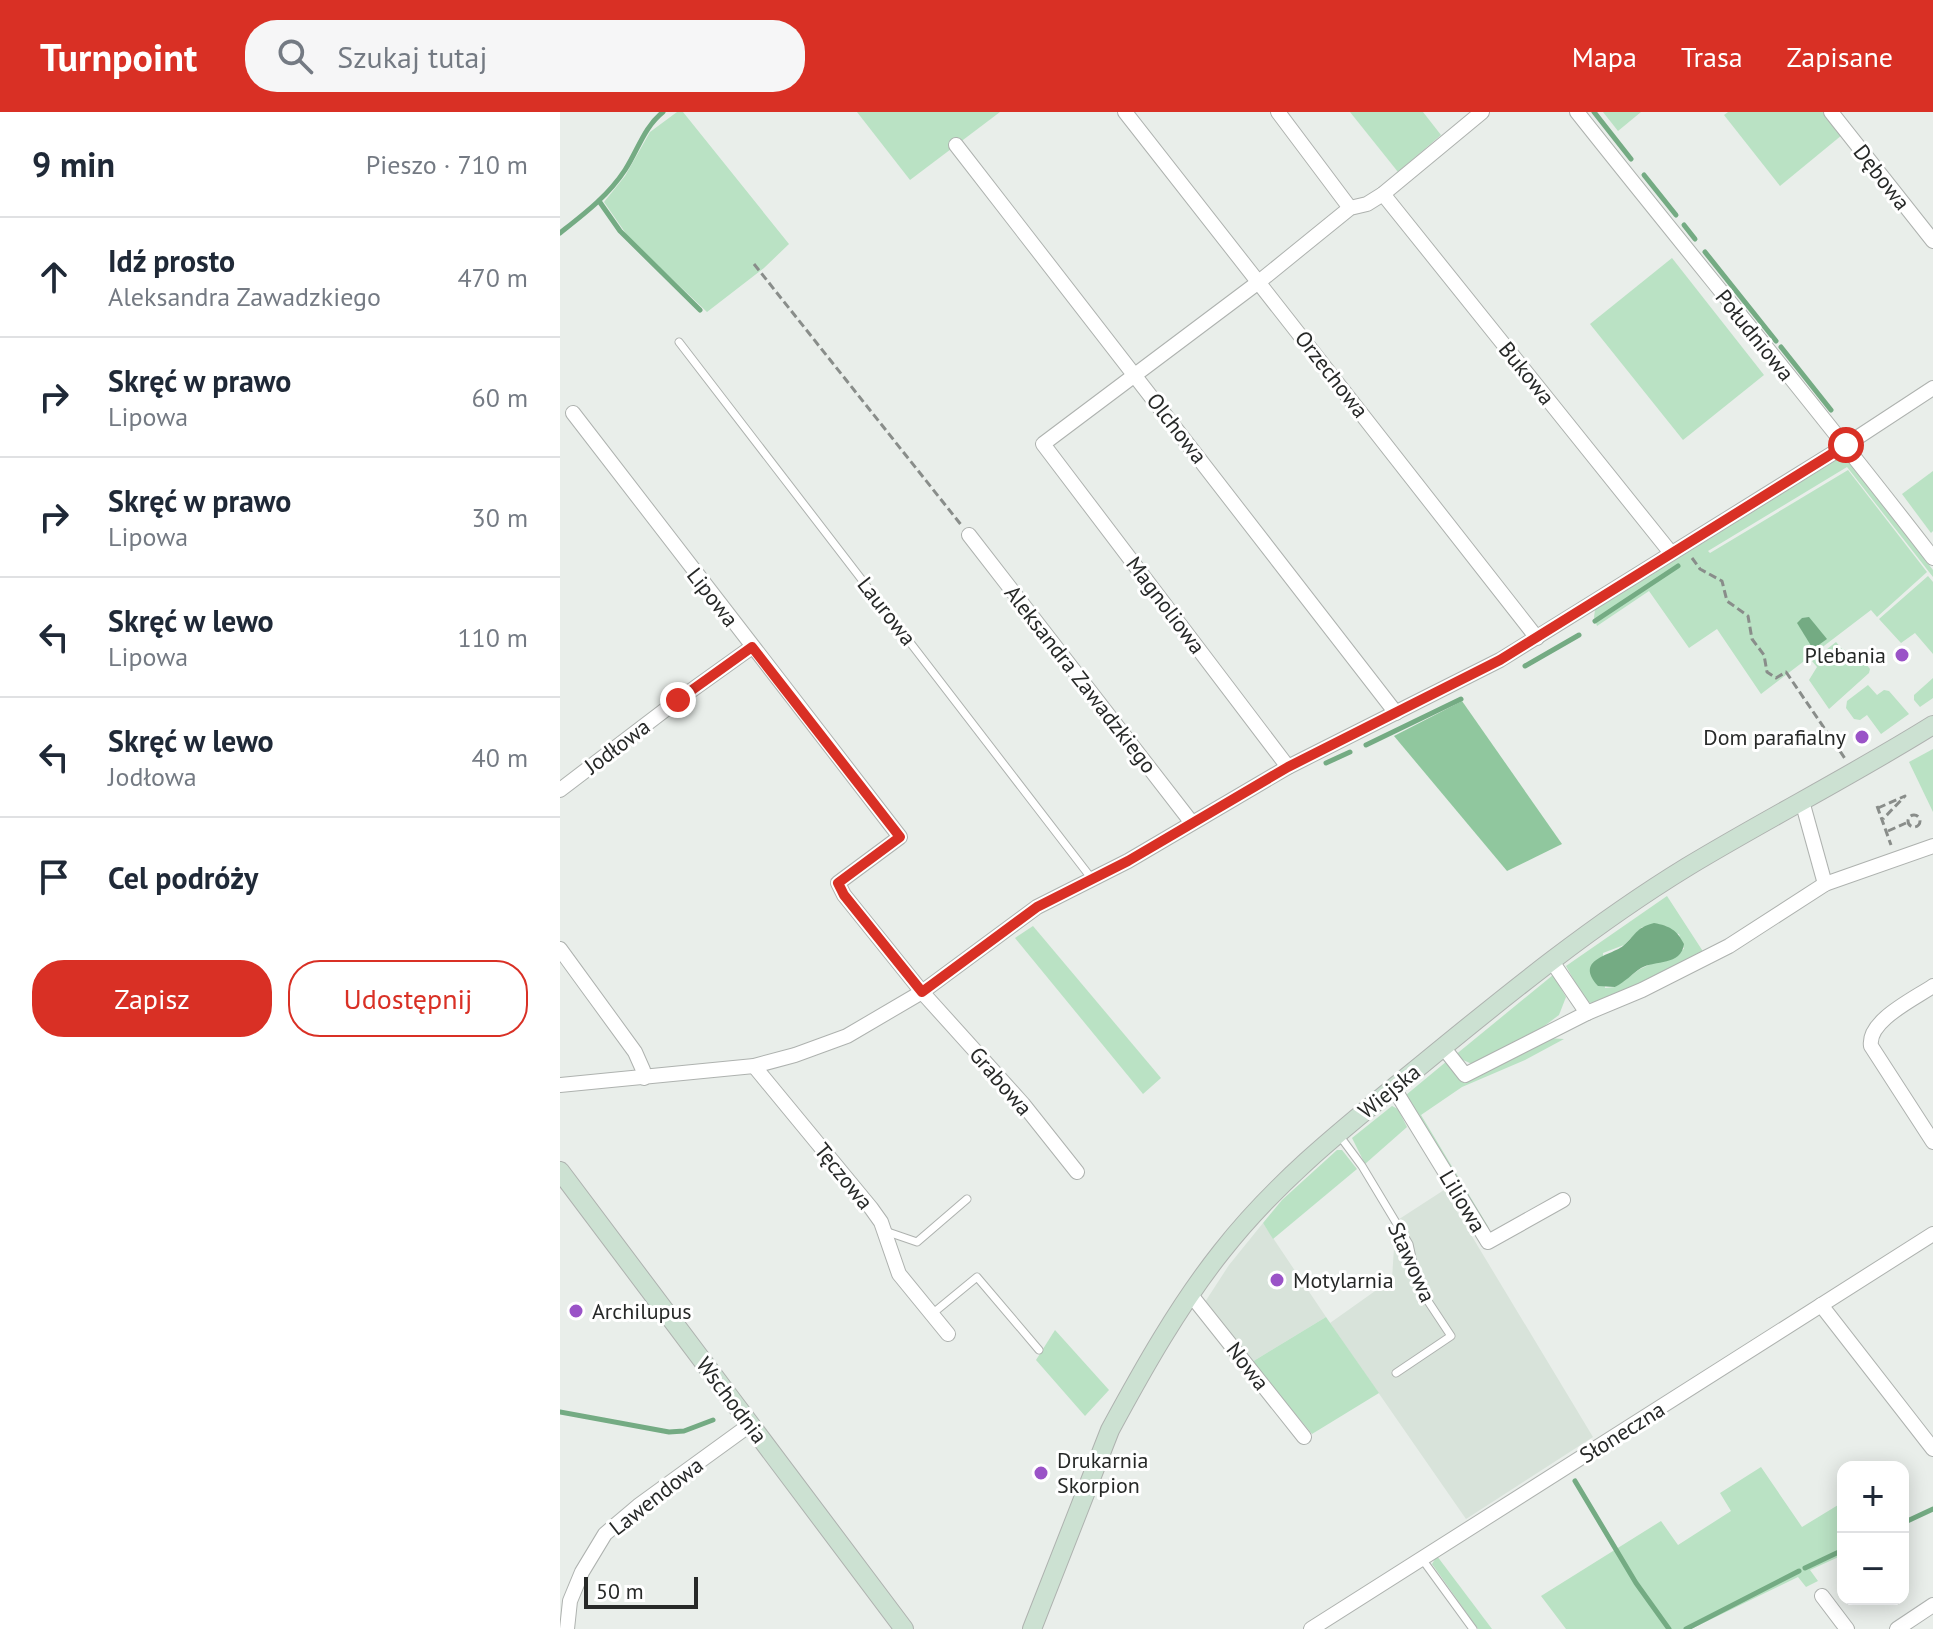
<!DOCTYPE html>
<html lang="pl">
<meta charset="utf-8">
<style>
:root{--surface:#fff;--page:#f6f6f7;--text:#1f2937;--muted:#747a83;--line:#e0e1e3;--accent:#d93025}
body{margin:0;font-family:"PT Sans",sans-serif;background:var(--page);color:var(--text)}
.controls{position:absolute;right:24px;bottom:24px;display:grid;overflow:hidden;border-radius:16px;box-shadow:0 4px 20px #0003}
.controls button{width:72px;height:72px;display:grid;place-items:center;padding:0;border:0;border-bottom:2px solid var(--line);background:var(--surface);color:var(--text);font:40px sans-serif}
.scale{position:absolute;left:24px;bottom:20px;width:114px;box-sizing:border-box;padding-left:8px;border:4px solid #272928;border-top:0;font-size:22px;line-height:28px;white-space:nowrap;color:#272928;-webkit-text-stroke:6px #fff;paint-order:stroke}
.stop{position:absolute;width:24px;height:24px;margin:-18px;border:6px solid #d93025;border-radius:50%;background:#fff}
.stop.end{background:#d93025;border-color:#fff;box-shadow:0 2px 8px #0008}
.list{margin:0;padding:0;list-style:none}
h2{display:flex;justify-content:space-between;align-items:center;height:104px;margin:0;padding:0 32px;font-size:34px}
h2 small{font-size:26px;font-weight:400;color:var(--muted)}
.list li{display:grid;grid-template-columns:52px 1fr auto;gap:24px;align-items:center;box-sizing:border-box;height:120px;padding:0 32px;border-top:2px solid var(--line)}
.list b{display:block;font-size:30px;white-space:nowrap}
.list p{margin:0;font-size:26px;white-space:nowrap;color:var(--muted)}
.list em{font-size:26px;font-style:normal;color:var(--muted)}
.actions{display:flex;gap:16px;padding:24px 32px}
.actions a{flex:1;padding:18px 0;border:2px solid var(--accent);border-radius:32px;text-align:center;font-size:28px;color:var(--accent)}
.actions .main{background:var(--accent);color:#fff}
.icon{flex:none;width:44px;height:44px;fill:none;stroke:currentColor;stroke-width:2;stroke-linecap:round;stroke-linejoin:round}
.map{position:relative;flex:none;width:1373px;height:1517px;overflow:hidden}
header{display:flex;align-items:center;gap:48px;box-sizing:border-box;height:112px;padding:0 40px;background:var(--accent);color:#fff}
header strong{font-size:38px}
nav{display:flex;gap:44px;margin-inline-start:auto;font-size:28px}
.search{width:560px;height:72px;background:var(--page);display:flex;align-items:center;gap:20px;box-sizing:border-box;padding:0 28px;border-radius:32px;color:var(--muted);font-size:30px}
main{display:flex}
aside{flex:1;background:var(--surface)}
.map>svg:first-child{display:block}
</style>
<header>
<strong>Turnpoint</strong>
<div class="search"><svg class="icon" aria-label="search" viewBox="0 0 24 24"><circle cx="10" cy="10" r="6"/><path d="M15 15l6 6"/></svg>Szukaj tutaj</div>
<nav><a>Mapa</a><a>Trasa</a><a>Zapisane</a></nav>
</header>
<main>
<aside>
<h2>9 min<small>Pieszo · 710 m</small></h2>
<ul class="list">
<li><svg class="icon" aria-label="ahead" viewBox="0 0 24 24"><path d="M12 20V5M6 11l6-6 6 6"/></svg><div><b>Idź prosto</b><p>Aleksandra Zawadzkiego</p></div><em>470 m</em></li>
<li><svg class="icon" aria-label="right" viewBox="0 0 24 24"><path d="M7 20v-9h11M14 6l5 5-5 5"/></svg><div><b>Skręć w prawo</b><p>Lipowa</p></div><em>60 m</em></li>
<li><svg class="icon" aria-label="right" viewBox="0 0 24 24"><path d="M7 20v-9h11M14 6l5 5-5 5"/></svg><div><b>Skręć w prawo</b><p>Lipowa</p></div><em>30 m</em></li>
<li><svg class="icon" aria-label="left" viewBox="0 0 24 24"><path d="M17 20v-9H6M10 6l-5 5 5 5"/></svg><div><b>Skręć w lewo</b><p>Lipowa</p></div><em>110 m</em></li>
<li><svg class="icon" aria-label="left" viewBox="0 0 24 24"><path d="M17 20v-9H6M10 6l-5 5 5 5"/></svg><div><b>Skręć w lewo</b><p>Jodłowa</p></div><em>40 m</em></li>
<li><svg class="icon" aria-label="arrive" viewBox="0 0 24 24"><path d="M6 21V4h12l-3 4 3 4H6"/></svg><div><b>Cel podróży</b></div></li>
</ul>
<div class="actions"><a class="main">Zapisz</a><a>Udostępnij</a></div>
</aside>
<div class="map">
<svg width="1373" height="1517" viewBox="0 0 1373 1517">
<rect width="100%" height="100%" fill="#e9eeea"/>
<g fill="#d8e3da">
<polygon points="884,1078 1033,1325 906,1407 770,1211 832,1167 835,1120 830,1113"/>
<polygon points="703,1111 766,1205 692,1250 645,1190 669,1153"/>
</g>
<g fill="#bae2c4" fill-rule="evenodd">
<polygon points="117,0 123,0 229,132 204,156 147,200 69,126 44,90 65,64 90,20"/>
<polygon points="297,0 440,0 350,68"/>
<polygon points="790,0 863,0 881,23 838,60"/>
<polygon points="1043,0 1081,0 1058,19"/>
<polygon points="1168,0 1263,0 1282,23 1220,74 1164,3"/>
<polygon points="1112,146 1204,263 1123,328 1030,212"/>
<polygon points="1278,347 1292,351 1373,458 1373,465 1287,355 1148,439 1150,441 1288,358 1367,460 1317,505 1311,498 1201,582 1157,517 1129,536 1089,479 1037,514 1034,505 1035,498"/>
<polygon points="1373,359 1373,419 1371,421 1342,382"/>
<polygon points="1368,464 1373,470 1373,542 1355,521 1341,531 1319,507"/>
<polygon points="1276,530 1282,537 1298,542 1310,557 1309,561 1269,597 1249,568 1257,555 1252,549"/>
<polygon points="1373,566 1373,586 1360,595 1354,588 1354,583"/>
<polygon points="1308,573 1317,583 1324,578 1329,579 1349,602 1321,622 1307,603 1300,608 1294,607 1286,596 1287,589"/>
<polygon points="1373,637 1373,700 1349,650"/>
<path d="M1107,784L1144,841L1040,892L1026,890L1006,854ZM1082,815L1119,822L1124,837L1080,857L1055,875L1045,876L1043,841L1064,833Z"/>
<polygon points="473,814 601,966 583,982 455,826"/>
<polygon points="993,863 1006,885 999,903 979,918 912,952 894,944"/>
<polygon points="987,926 1004,927 965,948 902,975 861,1003 929,1116 923,1112 846,983 887,949 901,969"/>
<polygon points="832,994 838,997 847,1015 805,1052 792,1026"/>
<polygon points="777,1038 782,1038 797,1057 713,1127 703,1111 722,1088"/>
<polygon points="766,1205 819,1281 752,1322 692,1250"/>
<polygon points="495,1218 549,1278 525,1304 476,1248"/>
<polygon points="1201,1355 1242,1415 1283,1390 1283,1443 1250,1458 1258,1469 1246,1475 1238,1465 1131,1517 1006,1517 981,1484 1101,1409 1118,1433 1171,1399 1160,1381"/>
<polygon points="877,1444 932,1517 918,1517 872,1452"/>
</g>
<polygon fill="#90c79e" points="902,589 1002,732 947,759 834,624"/>
<g fill="#74ab83">
<polygon points="1249,505 1267,527 1253,537 1237,511 1242,506"/>
<path d="M1094,811C1110,814 1117,818 1124,832C1121,854 1095,848 1081,856C1072,862 1065,870 1055,875L1038,874C1014,847 1050,844 1063,834C1076,823 1075,816 1094,811Z"/>
</g>
<g fill="none" stroke-linecap="round" stroke-linejoin="round">
<g stroke="#74ab83" stroke-width="5">
<polyline points="1034,0 1071,47"/>
<polyline points="1084,63 1116,103"/>
<polyline points="39,89 60,119 140,198"/>
<polyline points="1124,113 1135,127"/>
<path d="M0,121C24,102 48,84 65,58C78,38 84,15 103,0"/>
<polyline points="1145,140 1216,229"/>
<polyline points="1221,235 1271,298"/>
<polyline points="1035,509 1118,454"/>
<polyline points="965,554 1019,523"/>
<polyline points="806,633 901,587"/>
<polyline points="766,651 790,640"/>
<polyline points="0,1300 109,1320 124,1319 153,1308"/>
<polyline points="1015,1369 1076,1471 1109,1517"/>
<polyline points="1343,1411 1373,1397"/>
<polyline points="1245,1456 1283,1438"/>
<polyline points="1126,1517 1239,1459"/>
</g>
<g stroke="#aeb2af" stroke-width="9">
<g id="lane">
<polyline points="119,230 532,767"/>
<polyline points="779,1023 802,1054 849,1132 858,1174 891,1224 836,1261"/>
<polyline points="325,1119 357,1130 407,1087"/>
<polyline points="372,1202 417,1165 479,1238"/>
<polyline points="862,1447 913,1517"/>
</g>
</g>
<g stroke="#aeb2af" stroke-width="16">
<g id="street">
<polyline points="565,0 977,526"/>
<polyline points="718,0 790,96"/>
<path d="M1017,0C1135,149 1257,295 1373,446"/>
<polyline points="1271,0 1373,129"/>
<polyline points="396,33 836,601"/>
<polyline points="823,82 1111,441"/>
<polyline points="13,301 340,725 278,771 284,783 362,880 463,992 517,1060"/>
<polyline points="409,423 632,711"/>
<polyline points="728,655 483,332 700,169 790,96 807,92 823,82 922,0"/>
<polyline points="0,678 118,588 192,535"/>
<polyline points="1242,689 1265,772"/>
<polyline points="0,837 75,940 83,958 84,966"/>
<polyline points="991,848 1027,901 1082,878 1169,834 1265,772 1373,734"/>
<path d="M1373,874C1354,887 1307,909 1311,934L1373,1030"/>
<polyline points="883,935 905,963 1027,901"/>
<polyline points="194,954 311,1096 321,1110 339,1162 388,1222"/>
<polyline points="0,973 194,954 235,943 287,924 362,880 477,795 568,749 728,655 940,548 1286,333 1373,276"/>
<polyline points="833,975 928,1130 1003,1088"/>
<polyline points="631,1183 744,1325"/>
<polyline points="1261,1193 1373,1337"/>
<polyline points="1262,1484 1287,1517"/>
<polyline points="7,1517 10,1489 22,1460 45,1422 78,1394 191,1312"/>
<polyline points="751,1517 1373,1122"/>
<polyline points="1337,1517 1373,1493"/>
</g>
</g>
<g stroke="#aeb2af" stroke-width="20">
<g id="secondary">
<polyline points="0,1059 344,1517"/>
<path d="M472,1517L550,1318C583,1257 619,1193 662,1139C720,1065 793,1009 865,950C949,881 1034,812 1127,755C1208,706 1293,663 1373,613"/>
</g>
</g>
<g stroke="#898d8a" stroke-width="3" stroke-dasharray="8 4" stroke-linecap="butt">
<polyline points="194,152 402,414"/>
<polyline points="1132,446 1140,457 1162,469 1167,489 1188,504 1192,527 1204,543 1207,560 1216,566 1226,560 1286,648"/>
<polyline points="1317,694 1331,733"/>
<polyline points="1318,696 1345,684 1323,707"/>
<circle cx="1354" cy="709" r="6"/>
<polyline points="1328,719 1346,711"/>
</g>
<use href="#lane" stroke="#fff" stroke-width="7"/>
<use href="#street" stroke="#fff" stroke-width="14"/>
<use href="#secondary" stroke="#cce1d2" stroke-width="18"/>
</g>
<g fill="none" stroke-linecap="round" stroke-linejoin="round">
<polyline stroke="#d93025" stroke-width="10" points="118,588 192,535 340,725 278,771 284,783 362,880 477,795 568,749 728,655 940,548 1286,333"/>
</g>
<g fill="#9a53c7" stroke="#fff" stroke-width="3">
<circle cx="1342" cy="543" r="8"/>
<circle cx="1302" cy="625" r="8"/>
<circle cx="717" cy="1168" r="8"/>
<circle cx="16" cy="1199" r="8"/>
<circle cx="481" cy="1361" r="8"/>
</g>
<g text-anchor="middle" stroke-width="6" stroke-linejoin="round" paint-order="stroke">
<g font-size="22" fill="#272928" stroke="#fff">
<text transform="translate(1322 65) rotate(52)" y="8">Dębowa</text>
<text transform="translate(1195 223) rotate(51)" y="8">Południowa</text>
<text transform="translate(967 261) rotate(51)" y="8">Bukowa</text>
<text transform="translate(772 262) rotate(52)" y="8">Orzechowa</text>
<text transform="translate(617 316) rotate(52)" y="8">Olchowa</text>
<text transform="translate(153 485) rotate(52)" y="8">Lipowa</text>
<text transform="translate(606 493) rotate(53)" y="8">Magnoliowa</text>
<text transform="translate(327 499) rotate(52)" y="8">Laurowa</text>
<text transform="translate(521 567) rotate(52)" y="8">Aleksandra Zawadzkiego</text>
<text transform="translate(57 634) rotate(-37)" y="8">Jodłowa</text>
<text transform="translate(441 969) rotate(49)" y="8">Grabowa</text>
<text transform="translate(829 979) rotate(-39)" y="8">Wiejska</text>
<text transform="translate(284 1064) rotate(51)" y="8">Tęczowa</text>
<text transform="translate(903 1089) rotate(59)" y="8">Liliowa</text>
<text transform="translate(852 1150) rotate(66)" y="8">Stawowa</text>
<text transform="translate(688 1254) rotate(52)" y="8">Nowa</text>
<text transform="translate(172 1288) rotate(53)" y="8">Wschodnia</text>
<text transform="translate(1062 1320) rotate(-32)" y="8">Słoneczna</text>
<text transform="translate(96 1384) rotate(-38)" y="8">Lawendowa</text>
</g>
<g font-size="22" fill="#272928" stroke="#fff" text-anchor="start">
<text x="1326" y="551" text-anchor="end">Plebania</text>
<text x="1286" y="633" text-anchor="end">Dom parafialny</text>
<text x="733" y="1176">Motylarnia</text>
<text x="32" y="1207">Archilupus</text>
<text x="497" y="1356">Drukarnia<tspan x="497" dy="25">Skorpion</tspan></text>
</g>
</g>
</svg>
<div class="controls">
<button>+</button>
<button>−</button>
</div>
<div class="scale">50 m</div>
<div class="stop" style="left:1286px;top:333px"></div>
<div class="stop end" style="left:118px;top:588px"></div>
</div>
</main>
